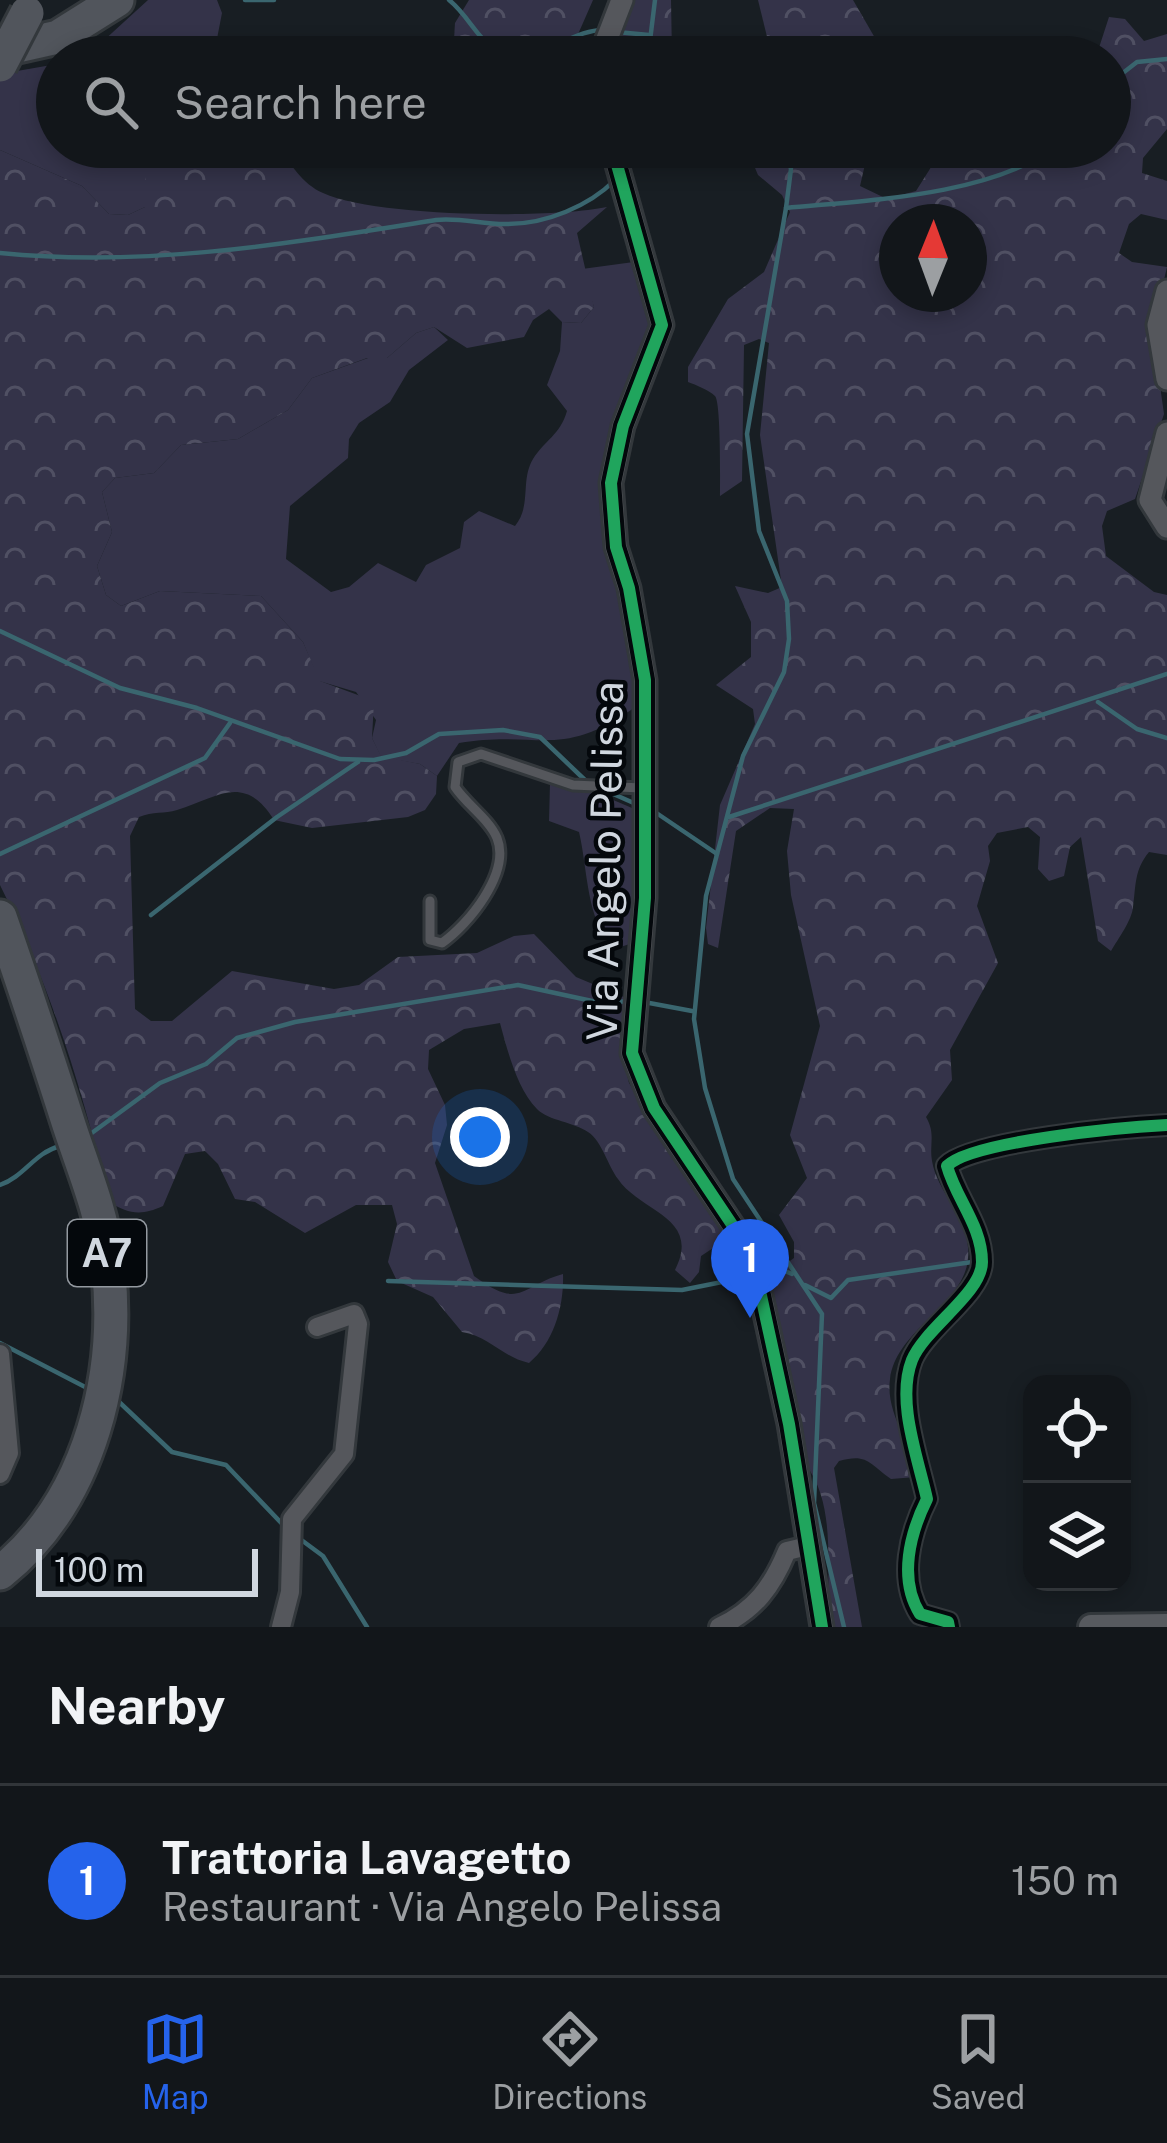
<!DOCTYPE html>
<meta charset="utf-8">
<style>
:root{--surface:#12161a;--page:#1f2327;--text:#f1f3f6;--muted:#9c9fa2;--line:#313539;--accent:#2563eb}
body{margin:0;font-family:"Public Sans",sans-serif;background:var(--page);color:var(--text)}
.controls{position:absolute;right:36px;bottom:36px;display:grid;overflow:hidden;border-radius:24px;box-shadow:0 6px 18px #0003}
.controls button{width:108px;height:108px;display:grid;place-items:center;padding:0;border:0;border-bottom:3px solid var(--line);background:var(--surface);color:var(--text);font:60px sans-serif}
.compass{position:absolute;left:879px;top:204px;width:108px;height:108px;border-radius:50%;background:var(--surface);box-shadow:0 6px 18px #0003;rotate:1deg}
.scale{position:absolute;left:36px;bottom:30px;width:222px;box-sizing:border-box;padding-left:12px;border:6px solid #d0d7df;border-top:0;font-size:33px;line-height:42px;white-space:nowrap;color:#d0d7df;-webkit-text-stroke:9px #04080c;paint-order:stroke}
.you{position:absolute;left:480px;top:1137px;width:42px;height:42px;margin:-30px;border:9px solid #fff;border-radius:50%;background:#1a73e8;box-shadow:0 0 0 18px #1a73e833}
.badge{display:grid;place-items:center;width:78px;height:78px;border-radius:50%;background:var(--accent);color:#fff;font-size:39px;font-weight:700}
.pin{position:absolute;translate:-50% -99px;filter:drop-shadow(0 3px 6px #0008)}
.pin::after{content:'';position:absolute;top:63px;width:42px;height:36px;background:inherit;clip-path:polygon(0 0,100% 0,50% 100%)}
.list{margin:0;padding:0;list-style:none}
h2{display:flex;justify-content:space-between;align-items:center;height:156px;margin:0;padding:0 48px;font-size:51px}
h2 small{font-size:39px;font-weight:400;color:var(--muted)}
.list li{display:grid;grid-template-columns:78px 1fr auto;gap:36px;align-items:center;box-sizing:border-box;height:192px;padding:0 48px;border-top:3px solid var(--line)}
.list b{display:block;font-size:45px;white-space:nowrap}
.list p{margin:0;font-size:39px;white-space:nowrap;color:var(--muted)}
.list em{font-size:39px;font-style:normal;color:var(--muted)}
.icon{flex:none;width:66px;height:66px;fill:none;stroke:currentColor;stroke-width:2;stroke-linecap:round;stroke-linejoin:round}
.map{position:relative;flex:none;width:1167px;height:1627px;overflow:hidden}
.search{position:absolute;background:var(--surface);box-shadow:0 6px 18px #0003;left:36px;right:36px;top:36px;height:132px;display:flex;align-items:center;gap:30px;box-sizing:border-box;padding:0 42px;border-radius:66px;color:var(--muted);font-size:45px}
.sheet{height:348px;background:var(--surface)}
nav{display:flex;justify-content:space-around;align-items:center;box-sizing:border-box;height:168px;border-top:3px solid var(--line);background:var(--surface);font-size:33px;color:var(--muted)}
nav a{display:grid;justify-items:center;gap:6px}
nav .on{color:var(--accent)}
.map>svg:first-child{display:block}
</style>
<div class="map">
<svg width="1167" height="1627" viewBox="0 0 1167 1627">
<defs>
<pattern id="forest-crowns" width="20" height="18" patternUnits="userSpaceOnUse" patternTransform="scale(3)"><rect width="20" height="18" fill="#343349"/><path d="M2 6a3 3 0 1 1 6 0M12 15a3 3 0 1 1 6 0" fill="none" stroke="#505063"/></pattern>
</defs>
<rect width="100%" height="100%" fill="#181e23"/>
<g fill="#343349">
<polygon points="148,0 217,0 222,13 215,49 226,57 72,57 101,43"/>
<polygon points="57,64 57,147 145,147 145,207 128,215 109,214 82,186 0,150 0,74"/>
<path d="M641,261L655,328L611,442L638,705C559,762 540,729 459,743L437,776L420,764L381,757L372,738L376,720L356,692L319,681L303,642L261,596L160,591L121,606L106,595L97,566L112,532L102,492L115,478L154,473L181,445L238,439L288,410L312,378L368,358H387L416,333L434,327L448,340L409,370L390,402L359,423L349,439L348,458L290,506L286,559L331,592L349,587L378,563L416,582L426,565L460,548L464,522L479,511L515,526C532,505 520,481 533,459C545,440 560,435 567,411L547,385L560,351L562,322L581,323L594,307L582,269Z"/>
<path d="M550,783L590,790L639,811L633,943L614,949C586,921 588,870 579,832L549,821Z"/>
</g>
<g fill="url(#forest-crowns)" fill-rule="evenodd">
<polygon points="469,0 593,0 568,57 453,57 455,23"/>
<polygon points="630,0 671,0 672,57 619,57 621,23"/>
<polygon points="758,0 853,0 886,57 772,57"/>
<path d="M1109,17L1125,19L1144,41L1167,34V129L1143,158L1142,173L1167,181V220L1141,214L1129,224L1119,253L1132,262L1167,267L1152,330L1164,414L1135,499L1107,511L1102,526L1106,556L1154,592L1167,595V855L1149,852C1134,870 1136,886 1133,907C1132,920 1118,939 1111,951L1098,941L1081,837L1070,847L1064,876L1049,881L1038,869L1040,837L1028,827L997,833L988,846L990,861L977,906L998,963L950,1050L952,1080L926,1117C936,1134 929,1144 932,1161C937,1191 965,1214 968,1247C974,1303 897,1325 890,1379C885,1415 914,1445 915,1477L891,1479C869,1464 868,1453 839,1461L834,1468L862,1627H830C824,1576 839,1509 806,1465L769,1276L794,1258V1242L779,1215L807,1178L790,1135L820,1026L791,895L787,851L794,809L770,808L736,831L718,948L708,944L706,928L720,805L755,724L753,709L716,685L751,657V622L735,586L768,593L782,587L760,435L769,343L759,339L744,345L742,481L720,496C720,481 721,402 715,396C709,390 696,385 688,382V367L728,299L764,272L790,212L782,195L758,175L748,151L732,147H869L860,186L887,199L916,191L940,153L952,147H1110V57H1096ZM897,222H969V294H897Z"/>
<path d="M145,147L204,151L221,160L278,147C291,164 302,184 323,193C376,217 548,219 607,207L577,233L594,307L581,323L562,322L549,309L533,320L524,337L467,348L434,327L416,333L387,358H367L312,378L288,410L238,439L181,445L154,473L115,478L102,492L112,532L97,566L106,595L121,606L160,591L261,596L303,642L320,681L374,701L372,738L381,756L420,764L437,776L436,794L425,810L408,817L312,828L274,820C244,772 217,798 177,810C164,814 153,811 139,817L130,836L135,1009L151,1021H172L232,971L334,989L359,985L398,957L477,953L514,936L534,934L576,977L626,998L622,1054L629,1083L730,1237L701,1256L699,1272L690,1283L675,1270C702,1217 640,1212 618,1179C608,1166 602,1141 588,1132C574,1122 549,1121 537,1109C517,1089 507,1049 500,1023L464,1029L429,1050L428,1069L445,1105L447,1125L435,1163L474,1276C521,1311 520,1286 563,1274C564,1307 554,1342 529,1363C502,1357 489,1336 462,1332L433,1297L397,1281L388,1262L397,1224L392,1205H356L305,1233L255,1202L235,1199L218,1164L205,1151L185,1154L163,1206C141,1216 129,1214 109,1202C83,1090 51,988 0,885V150L82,186L109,214L128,215L145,207Z"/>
</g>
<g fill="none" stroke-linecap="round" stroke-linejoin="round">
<g stroke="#3a666f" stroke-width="4.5">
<polyline points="245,0 274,0"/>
<path d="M449,0C467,14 477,38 494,49C531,72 570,28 605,30"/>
<polyline points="617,32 649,35"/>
<polyline points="648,57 655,0"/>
<polyline points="1110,83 1137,62 1167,59"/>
<polyline points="785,147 791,169 786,208 747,434 759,531 787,601 789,639 784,672 743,756 706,896 694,1019 705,1088 733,1179 822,1314 814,1503 844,1627"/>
<polyline points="627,168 649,147"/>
<path d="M786,208C869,200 987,196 1056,147"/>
<path d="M0,253C148,268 291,243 436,220C459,217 485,225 508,224C546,224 589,206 615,180"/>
<polyline points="0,631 120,688 197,708 340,759 374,760 406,753 439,734 503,730 540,737 586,781"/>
<polyline points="1098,702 1137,729 1167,738"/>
<polyline points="602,789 636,804"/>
<polyline points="652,810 717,854"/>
<polyline points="729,817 1167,674"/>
<polyline points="0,854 205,758 230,723"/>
<polyline points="151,915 277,817 358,762"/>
<polyline points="644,1002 692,1011"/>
<polyline points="89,1135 160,1083 206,1064 237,1038 295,1022 518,985 606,1004 627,1001"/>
<path d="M0,1185C25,1176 34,1153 60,1146"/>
<polyline points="763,1272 780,1269 792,1274"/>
<polyline points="388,1281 682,1290 747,1277"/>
<polyline points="805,1285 831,1298 848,1280 979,1261"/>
<polyline points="0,1343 89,1389"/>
<polyline points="117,1400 172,1452 226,1465 287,1529"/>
<polyline points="296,1536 323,1556 367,1627"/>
</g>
<g stroke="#33383c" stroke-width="15">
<path id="service" d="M430,901V940L442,943C468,925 511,873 497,838C489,819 467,805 455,787L458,762L481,754L573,785L642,788"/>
</g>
<g stroke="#33383c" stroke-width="24">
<g id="minor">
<polyline points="0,1354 9,1453 0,1474"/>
<polyline points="281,1627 290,1592 292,1519 344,1454 358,1324 354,1314 317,1327"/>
<path d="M719,1627C755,1610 772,1587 787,1551L808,1546"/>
<path d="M949,1627L948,1622L920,1614C898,1579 910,1533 927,1499C918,1458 896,1401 912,1360C925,1328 982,1293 982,1262C982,1226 956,1199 947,1166C971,1141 1126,1127 1167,1125"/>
</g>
</g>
<g stroke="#33383c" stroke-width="27">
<g id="tertiary">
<polyline points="600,57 622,0"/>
<polyline points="612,147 662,325 623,426 611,483 616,547 629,588 645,680 645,898 632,1053 654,1108 733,1226 755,1268 789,1424 822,1627"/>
<polyline points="1167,291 1158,325 1167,379"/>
<polyline points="1167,433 1150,500 1167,527"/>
</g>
</g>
<g stroke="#33383c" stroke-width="30">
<polyline id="secondary" points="1091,1627 1167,1626"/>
</g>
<g stroke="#33383c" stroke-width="39">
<g id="motorway">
<polyline points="0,50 58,37 117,0"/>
<path d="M0,917C24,986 47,1056 69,1125C83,1168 102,1213 107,1257C122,1370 92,1499 0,1573"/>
</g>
</g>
<use href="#service" stroke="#55575c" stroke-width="9"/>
<use href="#minor" stroke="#55575c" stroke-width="18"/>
<use href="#tertiary" stroke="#55575c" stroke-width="21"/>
<use href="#secondary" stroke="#575a5f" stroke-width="24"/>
<use href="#motorway" stroke="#51555c" stroke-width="33"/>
<g stroke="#33383c" stroke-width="39" stroke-linecap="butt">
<polyline id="motorway-bridge" points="0,65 27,13"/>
</g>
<use href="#motorway-bridge" stroke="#51555c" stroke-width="33"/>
<g stroke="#04080c" stroke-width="20">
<g id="cycleway">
<polyline points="612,147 662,325 623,426 611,483 616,547 629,588 645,680 645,898 632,1053 654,1108 733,1226 755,1268 789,1424 822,1627"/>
<path d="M949,1627L948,1622L920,1614C898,1579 910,1533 927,1499C918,1458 896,1401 912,1360C925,1328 982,1293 982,1262C982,1226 956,1199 947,1166C971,1141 1126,1127 1167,1125"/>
</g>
</g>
<use href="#cycleway" stroke="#20a55d" stroke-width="12"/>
</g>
<g text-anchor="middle" stroke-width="9" stroke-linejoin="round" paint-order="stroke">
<rect fill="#04080c" stroke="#9399a0" stroke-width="3" x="68" y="1220" width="78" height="66" rx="9"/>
<g font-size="39" font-weight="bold" fill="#d0d7df">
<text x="107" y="1267">A7</text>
</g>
<g font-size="42" fill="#d0d7df" stroke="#04080c">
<text transform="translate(605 861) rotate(-89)" y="15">Via Angelo Pelissa</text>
</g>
</g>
</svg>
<div class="controls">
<button><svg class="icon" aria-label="locate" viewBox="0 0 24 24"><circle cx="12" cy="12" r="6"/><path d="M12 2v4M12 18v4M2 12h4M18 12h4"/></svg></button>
<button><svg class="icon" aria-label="layers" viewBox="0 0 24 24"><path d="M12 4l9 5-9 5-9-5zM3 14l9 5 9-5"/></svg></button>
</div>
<svg class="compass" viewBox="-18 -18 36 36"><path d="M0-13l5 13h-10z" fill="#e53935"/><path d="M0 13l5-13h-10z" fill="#9c9fa2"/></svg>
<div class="scale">100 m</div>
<div class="you"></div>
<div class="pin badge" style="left:750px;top:1318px">1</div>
<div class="search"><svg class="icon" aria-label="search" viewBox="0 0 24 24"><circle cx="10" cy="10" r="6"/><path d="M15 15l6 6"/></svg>Search here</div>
</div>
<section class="sheet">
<h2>Nearby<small></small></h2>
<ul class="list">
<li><span class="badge">1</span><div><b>Trattoria Lavagetto</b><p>Restaurant · Via Angelo Pelissa</p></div><em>150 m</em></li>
</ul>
</section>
<nav>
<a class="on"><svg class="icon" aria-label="map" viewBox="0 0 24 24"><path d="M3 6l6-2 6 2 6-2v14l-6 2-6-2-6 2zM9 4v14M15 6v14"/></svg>Map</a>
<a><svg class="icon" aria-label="directions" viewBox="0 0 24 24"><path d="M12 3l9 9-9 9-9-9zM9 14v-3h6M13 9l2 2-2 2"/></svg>Directions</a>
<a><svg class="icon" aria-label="saved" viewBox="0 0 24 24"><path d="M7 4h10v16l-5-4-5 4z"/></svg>Saved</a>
</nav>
